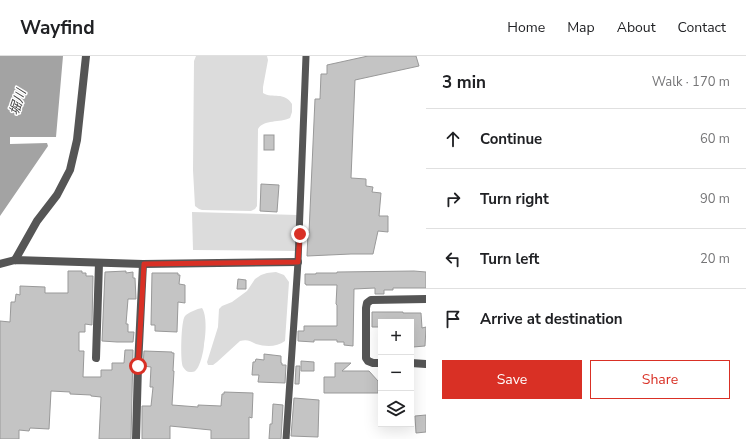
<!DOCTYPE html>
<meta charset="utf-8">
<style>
:root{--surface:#fff;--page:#f2f2f2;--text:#202124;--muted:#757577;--line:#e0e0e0;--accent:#d93025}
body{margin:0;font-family:"Nunito Sans","Noto Sans JP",sans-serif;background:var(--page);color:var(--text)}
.controls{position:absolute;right:12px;bottom:12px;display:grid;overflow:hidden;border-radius:0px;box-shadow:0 4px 16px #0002}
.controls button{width:36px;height:36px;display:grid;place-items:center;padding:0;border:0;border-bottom:1px solid var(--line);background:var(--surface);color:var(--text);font:20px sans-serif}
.stop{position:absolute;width:12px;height:12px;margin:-9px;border:3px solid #d93025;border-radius:50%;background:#fff}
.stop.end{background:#d93025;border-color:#fff;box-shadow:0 1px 4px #0008}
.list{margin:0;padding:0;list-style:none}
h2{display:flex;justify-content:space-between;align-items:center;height:52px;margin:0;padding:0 16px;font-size:17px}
h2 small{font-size:13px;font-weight:400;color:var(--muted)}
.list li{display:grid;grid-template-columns:26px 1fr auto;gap:12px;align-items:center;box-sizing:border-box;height:60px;padding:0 16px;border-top:1px solid var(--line)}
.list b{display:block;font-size:15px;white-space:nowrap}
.list em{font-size:13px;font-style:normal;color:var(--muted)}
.actions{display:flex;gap:8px;padding:12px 16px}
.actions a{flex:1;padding:9px 0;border:1px solid var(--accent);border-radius:0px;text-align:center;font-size:14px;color:var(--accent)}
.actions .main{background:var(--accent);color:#fff}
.icon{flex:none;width:22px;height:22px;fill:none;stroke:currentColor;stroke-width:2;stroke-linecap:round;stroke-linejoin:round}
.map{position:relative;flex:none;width:426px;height:383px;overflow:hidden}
header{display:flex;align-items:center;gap:24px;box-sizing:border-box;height:56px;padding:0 20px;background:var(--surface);border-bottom:1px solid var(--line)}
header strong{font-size:19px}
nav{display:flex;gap:22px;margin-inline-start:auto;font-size:14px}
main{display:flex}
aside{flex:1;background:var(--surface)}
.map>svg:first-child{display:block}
</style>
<header>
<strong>Wayfind</strong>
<nav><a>Home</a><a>Map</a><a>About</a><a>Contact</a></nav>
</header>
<main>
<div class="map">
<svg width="426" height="383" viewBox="0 0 426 383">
<rect width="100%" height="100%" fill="#fff"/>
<g fill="#dcdcdc">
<path d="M196,0H267L268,4L263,31V37C273,43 284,35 292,48V56L290,62C280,67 264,63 258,73L257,150L255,153L251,155L202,154L199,153L195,150L193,114L194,5Z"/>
<polygon points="192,156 298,159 297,195 193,194"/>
<path d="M276,216L284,219L289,226L285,285C277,291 266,291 256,288C250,285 247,283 240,285L217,306L213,309H208L207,306L208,303L218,271L219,253L222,250L232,246L247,235L255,223L261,219L267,217Z"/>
<path d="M202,252C207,259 206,279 204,288C204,294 200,311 196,314C195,316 192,316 190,316C187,316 185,314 183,311C180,305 181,264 185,260C189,256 197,253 202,252Z"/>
</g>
<polygon fill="#a3a3a3" points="0,0 63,0 56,81 10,81 10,88 47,87 48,90 0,160"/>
<g fill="#c4c4c4" stroke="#999">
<polygon points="368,0 416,0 419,10 355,24 351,122 366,123 366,130 373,131 372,136 381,137 379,160 388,160 388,176 378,175 373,198 351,198 307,200 308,177 309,177 315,43 320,43 321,18 327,18 327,9"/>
<rect x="264" y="79" width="10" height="15"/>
<polygon points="261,128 279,129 277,156 260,155"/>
<polygon points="68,215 82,215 82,217 86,217 86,220 93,220 92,269 85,268 85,276 79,276 79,295 84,295 83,321 101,321 101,314 112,314 112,307 124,307 125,294 133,294 131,383 99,383 101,341 91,340 91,339 70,338 70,336 51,335 49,373 30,372 29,375 19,374 19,383 0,383 0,265 10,266 11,246 15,246 16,238 20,239 20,230 45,231 45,237 68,237"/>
<polygon points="126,215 126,217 133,216 133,222 135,222 136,243 128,243 126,268 128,268 128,276 134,276 133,286 117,286 102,285 105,216"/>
<polygon points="414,215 426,216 426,232 393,232 393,234 384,234 384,238 375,238 375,232 354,233 353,290 344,289 344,286 337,286 337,284 314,284 314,286 298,285 298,275 304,275 304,270 337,270 337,249 336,248 337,229 306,229 306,228 305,228 305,218 316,218 316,217 337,217 337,216"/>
<polygon points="152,217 178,217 178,219 180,219 179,228 185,229 185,247 178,246 177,276 155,275 155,269 151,269"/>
<polygon points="238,223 246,224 246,233 237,233"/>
<polygon points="372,256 403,256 403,257 421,257 422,272 426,271 425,290 413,291 413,275 411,275 411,266 381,266 381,271 372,271"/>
<polygon points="144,295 172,296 172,297 174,297 173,315 174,315 172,349 198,351 198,349 221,350 222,338 224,338 224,336 253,337 252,362 249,361 249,383 211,383 211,374 170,370 170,383 142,383 142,350 151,350 153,331 150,331 151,311 143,310"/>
<polygon points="264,298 281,300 281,307 282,307 282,309 286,309 285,327 258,326 259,319 252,319 253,306 255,306 256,303 264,304"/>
<polygon points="301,305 314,306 314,315 301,315"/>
<polygon points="335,307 351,307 342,315 369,315 378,325 378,337 324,337 324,321 335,321"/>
<polygon points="296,310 300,310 299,328 295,328"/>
<polygon points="294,342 319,344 318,381 291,380"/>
<polygon points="273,348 283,349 281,383 269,383 270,368 272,368"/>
<polygon points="426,359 426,376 416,377 415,360"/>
</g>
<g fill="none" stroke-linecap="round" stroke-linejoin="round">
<polyline stroke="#555" stroke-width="7" points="286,383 298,206 306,0"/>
<g stroke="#555" stroke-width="8">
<polyline points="15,204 37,165 57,139 70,114 77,84 86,0"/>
<polyline points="0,208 15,204 143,208 298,206"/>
<polyline points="96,302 99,207"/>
<polyline points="381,307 373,307 368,305 366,302 366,252 367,247 371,244 426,243"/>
<polyline points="411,307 426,308"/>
<polyline points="136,383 138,310 143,208"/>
</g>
</g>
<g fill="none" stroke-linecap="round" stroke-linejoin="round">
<polyline stroke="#d93025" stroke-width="5" points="138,310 144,208 298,206 300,178"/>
</g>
<g text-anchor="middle" stroke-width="3" stroke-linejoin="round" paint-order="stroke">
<g font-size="13" font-style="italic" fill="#444" stroke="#fff">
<text transform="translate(17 46) rotate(-72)" y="5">堀川</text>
</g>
</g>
</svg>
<div class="controls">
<button>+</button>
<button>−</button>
<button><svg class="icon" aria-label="layers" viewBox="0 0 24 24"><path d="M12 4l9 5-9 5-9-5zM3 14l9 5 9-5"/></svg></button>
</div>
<div class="stop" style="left:138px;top:310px"></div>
<div class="stop end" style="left:300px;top:178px"></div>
</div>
<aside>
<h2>3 min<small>Walk · 170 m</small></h2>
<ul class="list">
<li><svg class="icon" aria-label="ahead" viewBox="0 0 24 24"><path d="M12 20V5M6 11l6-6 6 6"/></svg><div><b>Continue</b></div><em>60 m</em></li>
<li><svg class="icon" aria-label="right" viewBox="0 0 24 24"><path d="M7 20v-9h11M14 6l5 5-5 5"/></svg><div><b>Turn right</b></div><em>90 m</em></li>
<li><svg class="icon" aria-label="left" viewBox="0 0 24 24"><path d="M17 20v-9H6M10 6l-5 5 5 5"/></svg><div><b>Turn left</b></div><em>20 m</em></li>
<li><svg class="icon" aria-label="arrive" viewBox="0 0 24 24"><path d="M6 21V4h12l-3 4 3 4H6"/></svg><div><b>Arrive at destination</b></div></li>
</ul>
<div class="actions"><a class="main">Save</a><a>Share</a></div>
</aside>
</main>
